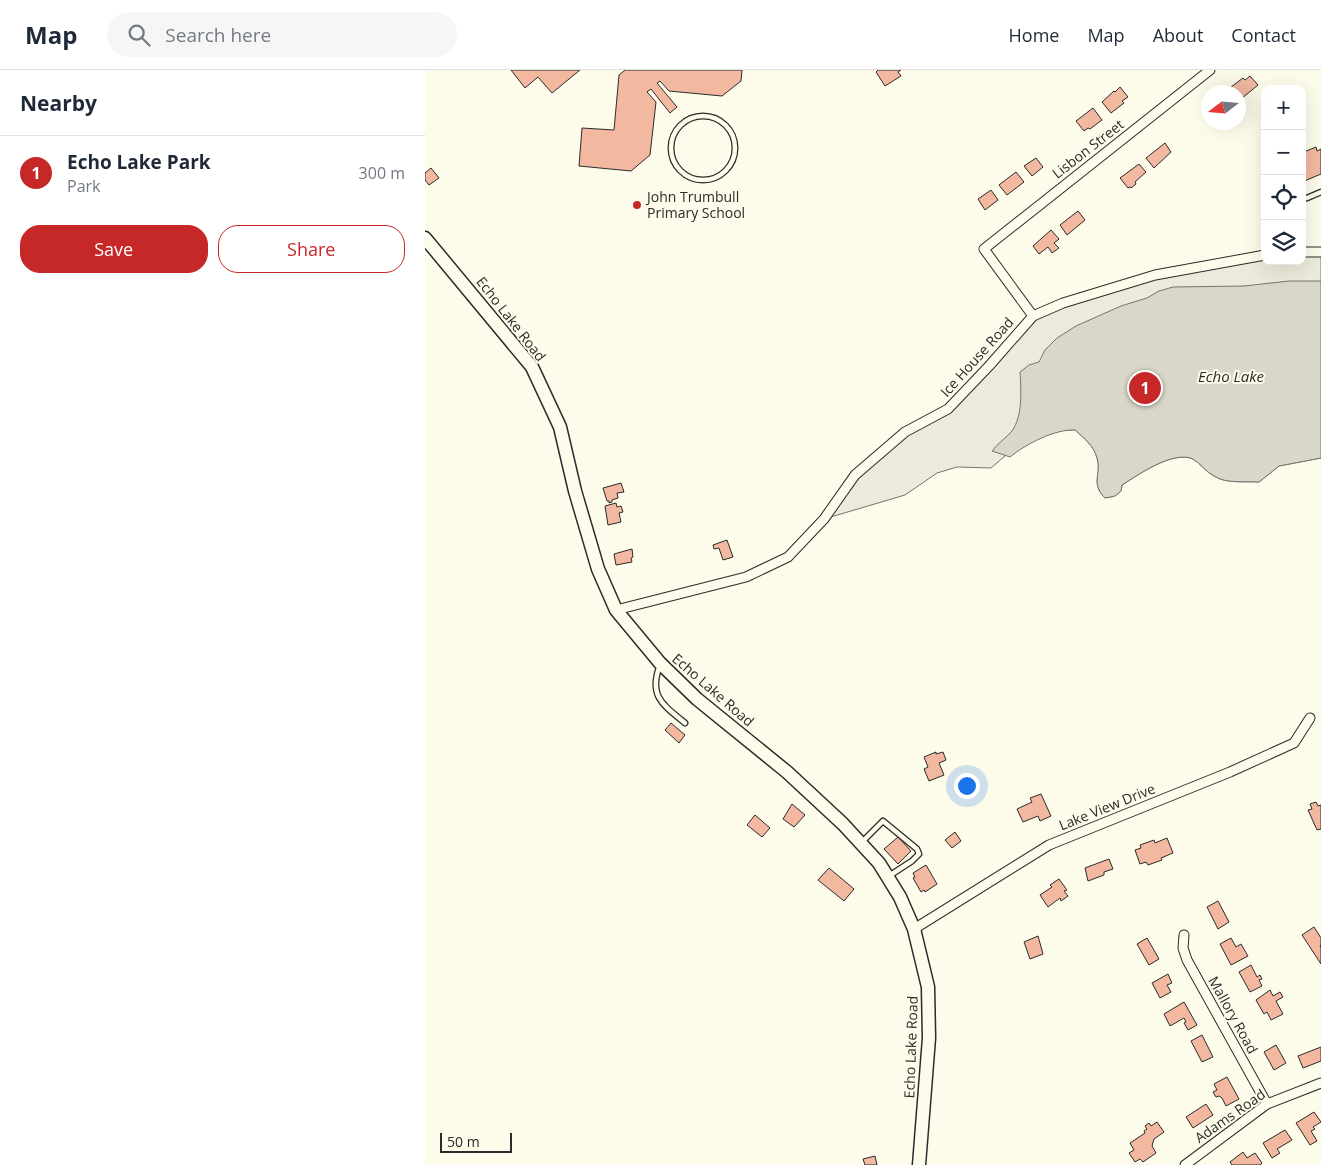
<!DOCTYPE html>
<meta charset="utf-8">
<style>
:root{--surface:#fff;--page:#f6f6f7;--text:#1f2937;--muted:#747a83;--line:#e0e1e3;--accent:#c62828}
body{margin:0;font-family:"Open Sans",sans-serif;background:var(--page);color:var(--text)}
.controls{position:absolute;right:15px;top:15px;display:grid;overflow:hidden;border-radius:10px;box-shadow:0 5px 20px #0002}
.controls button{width:45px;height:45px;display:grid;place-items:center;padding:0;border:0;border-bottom:1px solid var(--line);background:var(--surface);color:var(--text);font:25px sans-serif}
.compass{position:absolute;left:776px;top:15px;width:45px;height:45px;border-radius:50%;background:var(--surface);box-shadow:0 5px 20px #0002;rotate:254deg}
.scale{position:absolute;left:15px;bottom:12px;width:72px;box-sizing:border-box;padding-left:5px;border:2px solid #2b2b2b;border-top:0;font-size:14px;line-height:18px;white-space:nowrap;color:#2b2b2b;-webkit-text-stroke:4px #fdfbea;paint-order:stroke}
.you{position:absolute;left:541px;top:715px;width:18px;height:18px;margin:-12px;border:4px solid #fff;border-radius:50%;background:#1a73e8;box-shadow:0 0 0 8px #1a73e833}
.badge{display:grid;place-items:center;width:32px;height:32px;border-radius:50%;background:var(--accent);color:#fff;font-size:16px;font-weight:700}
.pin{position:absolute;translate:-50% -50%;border:2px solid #fff;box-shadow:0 1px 5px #0006}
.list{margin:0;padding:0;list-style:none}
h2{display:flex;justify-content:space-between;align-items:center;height:65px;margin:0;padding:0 20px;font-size:21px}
h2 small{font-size:16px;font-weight:400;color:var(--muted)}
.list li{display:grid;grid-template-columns:32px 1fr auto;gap:15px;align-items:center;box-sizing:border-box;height:75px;padding:0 20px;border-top:1px solid var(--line)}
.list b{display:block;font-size:19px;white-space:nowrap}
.list p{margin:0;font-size:16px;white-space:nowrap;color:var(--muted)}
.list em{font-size:16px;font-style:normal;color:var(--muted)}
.actions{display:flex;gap:10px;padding:15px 20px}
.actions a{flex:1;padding:11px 0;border:1px solid var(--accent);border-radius:20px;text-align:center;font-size:18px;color:var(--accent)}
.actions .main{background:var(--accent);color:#fff}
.icon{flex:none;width:28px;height:28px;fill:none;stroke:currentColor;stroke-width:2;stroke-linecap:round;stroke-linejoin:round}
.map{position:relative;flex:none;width:896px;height:1095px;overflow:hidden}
header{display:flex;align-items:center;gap:30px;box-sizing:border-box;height:70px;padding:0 25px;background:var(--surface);border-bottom:1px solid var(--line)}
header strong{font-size:24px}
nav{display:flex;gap:28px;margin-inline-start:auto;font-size:18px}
.search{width:350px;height:45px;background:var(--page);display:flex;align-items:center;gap:12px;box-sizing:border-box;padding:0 18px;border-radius:28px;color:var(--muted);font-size:19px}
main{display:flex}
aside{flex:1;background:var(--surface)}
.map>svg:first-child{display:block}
</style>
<header>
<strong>Map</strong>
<div class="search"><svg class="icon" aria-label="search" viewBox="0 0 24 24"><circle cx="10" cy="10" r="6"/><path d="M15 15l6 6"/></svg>Search here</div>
<nav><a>Home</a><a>Map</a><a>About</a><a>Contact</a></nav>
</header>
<main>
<aside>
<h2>Nearby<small></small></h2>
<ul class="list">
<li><span class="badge">1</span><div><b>Echo Lake Park</b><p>Park</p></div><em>300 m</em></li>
</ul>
<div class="actions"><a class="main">Save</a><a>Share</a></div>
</aside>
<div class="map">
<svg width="896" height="1095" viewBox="0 0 896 1095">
<rect width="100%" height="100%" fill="#fdfbea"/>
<path fill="#ecebdb" stroke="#74746e" d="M877,182H896V388L854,396L834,412C820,411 801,414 789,406C781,402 775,393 768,389C748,380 713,405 697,415L696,421L690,426L680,428C665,413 677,404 672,388C669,376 659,368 650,360H639L589,371L580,386L566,398L532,397L512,403L480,425L399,449L430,405L480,362L523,339L608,246L730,205L840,185V191H877Z"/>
<path fill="#d8d7c9" stroke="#74746e" d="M864,211H896V388L854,396L834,412C820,411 801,414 789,406C781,402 775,393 768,389C748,380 713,405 697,415L696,421L690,426L680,428C665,413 677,404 672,388C669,376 659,368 650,360C630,359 601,374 585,387L567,381C573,373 581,368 587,361C598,345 596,321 595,302L604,295L614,292L620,280L632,268L651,256L696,236L722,228L734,221L748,217L819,216Z"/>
<g fill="#f2b8a0" stroke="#2b2b2b">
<polygon points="86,0 155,0 127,23 113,7 100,18"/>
<polygon points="200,0 317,0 316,11 297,26 244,21 235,11 232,13 252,37 245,43 226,19 222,22 231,32 225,85 206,101 154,96 157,58 189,60 194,5"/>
<polygon points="453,0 476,0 473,2 476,6 460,16 451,2"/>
<polygon points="825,6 833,15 816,29 814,22 811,22 806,17 818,8 820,10"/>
<polygon points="695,17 703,27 697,31 699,33 686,43 677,32 689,21 690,22"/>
<polygon points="668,38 677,50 665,59 663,58 659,61 651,51"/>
<polygon points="740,73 746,82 729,98 721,88"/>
<polygon points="891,77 892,81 896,79 896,104 877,112 877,87 880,85 879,82"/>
<polygon points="611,88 618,97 607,106 599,96"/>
<polygon points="714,94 721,102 710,112 711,114 706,118 705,117 703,118 695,108"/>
<polygon points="6,98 14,108 4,115 0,110 0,103"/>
<polygon points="591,102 599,112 582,125 574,115"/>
<polygon points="566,120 573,130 560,140 553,129"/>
<polygon points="653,141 660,150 642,165 635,155"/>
<polygon points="626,160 634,169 629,173 634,178 627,183 623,177 614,184 608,176"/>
<polygon points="196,413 199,422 192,423 193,428 187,430 187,432 184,433 184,431 182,431 178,418"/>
<polygon points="191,433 192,437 196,436 198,442 194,443 196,452 183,455 180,436"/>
<polygon points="302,470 308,487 298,490 294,478 289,479 288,475"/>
<polygon points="207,479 208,487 206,488 207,492 191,495 189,484"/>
<polygon points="246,653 260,665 254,673 240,660"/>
<polygon points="511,682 511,684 518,682 521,690 514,693 519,705 504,711 499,699 503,697 499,687"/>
<polygon points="616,724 626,746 615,751 613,746 598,752 592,739 607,732 605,728"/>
<polygon points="891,732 893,736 896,735 896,759 892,760 883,740 887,739 885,734"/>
<polygon points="367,734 380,745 369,757 358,749"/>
<polygon points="330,745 345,758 337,767 322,755"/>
<polygon points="530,762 536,771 527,778 520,770"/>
<polygon points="473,767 486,781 473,794 459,779"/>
<polygon points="742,768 748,783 736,788 737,790 723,795 721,792 715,794 710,780 716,778 715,775 729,770 730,773"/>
<polygon points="684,789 688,799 679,802 679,805 663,811 660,798"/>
<polygon points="501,795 512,814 500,822 499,820 496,822 488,808 490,807 488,803"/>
<polygon points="404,798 429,819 419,831 393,810"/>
<polygon points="634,809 642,820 639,821 643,826 636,831 635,828 623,837 615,825 627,817 625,815"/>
<polygon points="793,831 804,852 793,859 782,837"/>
<polygon points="889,857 896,868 896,875 895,876 896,878 896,894 877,865"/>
<polygon points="613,866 618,884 605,889 599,872"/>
<polygon points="722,868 734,889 724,895 712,874"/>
<polygon points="806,868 811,877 816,874 823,886 806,895 795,874"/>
<polygon points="826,895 832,907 835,905 837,909 834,910 837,916 825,922 814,902"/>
<polygon points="743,904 747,913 742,915 746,922 735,928 727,913"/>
<polygon points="845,920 848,926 855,922 858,927 851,931 858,944 846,950 842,942 839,944 831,930"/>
<polygon points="759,932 772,955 763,960 759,953 761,952 759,948 745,956 739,944"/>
<polygon points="777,965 788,987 777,992 766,971"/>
<polygon points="851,975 861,993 849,1000 839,982"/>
<polygon points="896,977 896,991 878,998 873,986"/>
<polygon points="802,1007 814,1029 801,1036 797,1028 794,1026 791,1027 788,1022 792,1020 789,1014"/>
<polygon points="781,1034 788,1045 768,1058 761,1047"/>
<polygon points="889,1042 896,1052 888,1057 890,1059 886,1061 892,1071 885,1075 871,1053"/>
<polygon points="732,1052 739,1062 729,1069 727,1076 731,1083 718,1092 715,1089 710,1092 704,1083 709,1080 705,1073 720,1063 719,1061 722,1059 720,1056 724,1053 726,1056"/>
<polygon points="860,1060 867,1070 852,1079 855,1083 847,1088 838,1073"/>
<polygon points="818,1082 822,1088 830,1083 837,1093 835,1095 807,1095 805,1092"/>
<polygon points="450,1086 452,1095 440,1095 438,1089"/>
</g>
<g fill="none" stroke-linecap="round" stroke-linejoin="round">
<g stroke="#2b2b2b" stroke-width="7">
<g id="lane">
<circle cx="278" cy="78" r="32"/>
<polyline points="882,128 896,122"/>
<path d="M235,595C223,626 238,635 260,653"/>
<polyline points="437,772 458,751 492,779 494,784 487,791 464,806"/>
</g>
</g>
<g stroke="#2b2b2b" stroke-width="11">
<g id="street">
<polyline points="877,182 896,182"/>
<polyline points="608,246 559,179 785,0"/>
<polyline points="191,540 321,507 363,487 399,449 430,405 480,362 523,339 564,296 608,246 638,233 730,205 840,185"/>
<polyline points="489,859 624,775 805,702 869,673 885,648"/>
<polyline points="759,865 758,878 762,890 842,1034"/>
<polyline points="760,1095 842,1034 896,1013"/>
</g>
</g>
<g stroke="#2b2b2b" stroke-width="15">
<polyline id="secondary" points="0,168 107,297 135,357 150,421 173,499 191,540 235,593 272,629 362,702 418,754 454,793 475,827 489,859 503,917 504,968 494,1095"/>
</g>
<use href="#lane" stroke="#fdfbea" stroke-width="4.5"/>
<use href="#street" stroke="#fdfbea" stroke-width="9"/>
<use href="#secondary" stroke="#fdfbea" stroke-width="12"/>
</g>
<circle fill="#c62828" stroke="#fdfbea" stroke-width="2" cx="212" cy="135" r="5"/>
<g text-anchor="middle" stroke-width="4" stroke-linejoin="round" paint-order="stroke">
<g font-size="14" fill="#2b2b2b" stroke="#fdfbea">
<text transform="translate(663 79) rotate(-38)" y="5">Lisbon Street</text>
<text transform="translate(86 249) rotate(52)" y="5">Echo Lake Road</text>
<text transform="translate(552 287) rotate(-48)" y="5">Ice House Road</text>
<text transform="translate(288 620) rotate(41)" y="5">Echo Lake Road</text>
<text transform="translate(682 737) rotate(-22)" y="5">Lake View Drive</text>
<text transform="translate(808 945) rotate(61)" y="5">Mallory Road</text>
<text transform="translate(486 977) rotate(-88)" y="5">Echo Lake Road</text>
<text transform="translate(805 1046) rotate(-35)" y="5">Adams Road</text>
</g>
<g font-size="14" fill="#2b2b2b" stroke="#fdfbea" text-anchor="start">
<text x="222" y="132">John Trumbull<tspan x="222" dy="16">Primary School</tspan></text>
</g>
<g font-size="15" font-style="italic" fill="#2b2b2b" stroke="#fdfbea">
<text x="806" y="312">Echo Lake</text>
</g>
</g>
</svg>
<div class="controls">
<button>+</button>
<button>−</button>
<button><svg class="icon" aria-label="locate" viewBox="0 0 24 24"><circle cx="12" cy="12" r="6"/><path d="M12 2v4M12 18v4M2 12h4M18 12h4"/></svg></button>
<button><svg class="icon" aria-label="layers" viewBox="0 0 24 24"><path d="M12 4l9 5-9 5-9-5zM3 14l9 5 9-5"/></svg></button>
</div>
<svg class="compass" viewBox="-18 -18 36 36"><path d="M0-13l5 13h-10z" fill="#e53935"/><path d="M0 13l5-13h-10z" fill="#747a83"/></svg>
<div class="scale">50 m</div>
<div class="you"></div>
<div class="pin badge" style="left:720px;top:318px">1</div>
</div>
</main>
